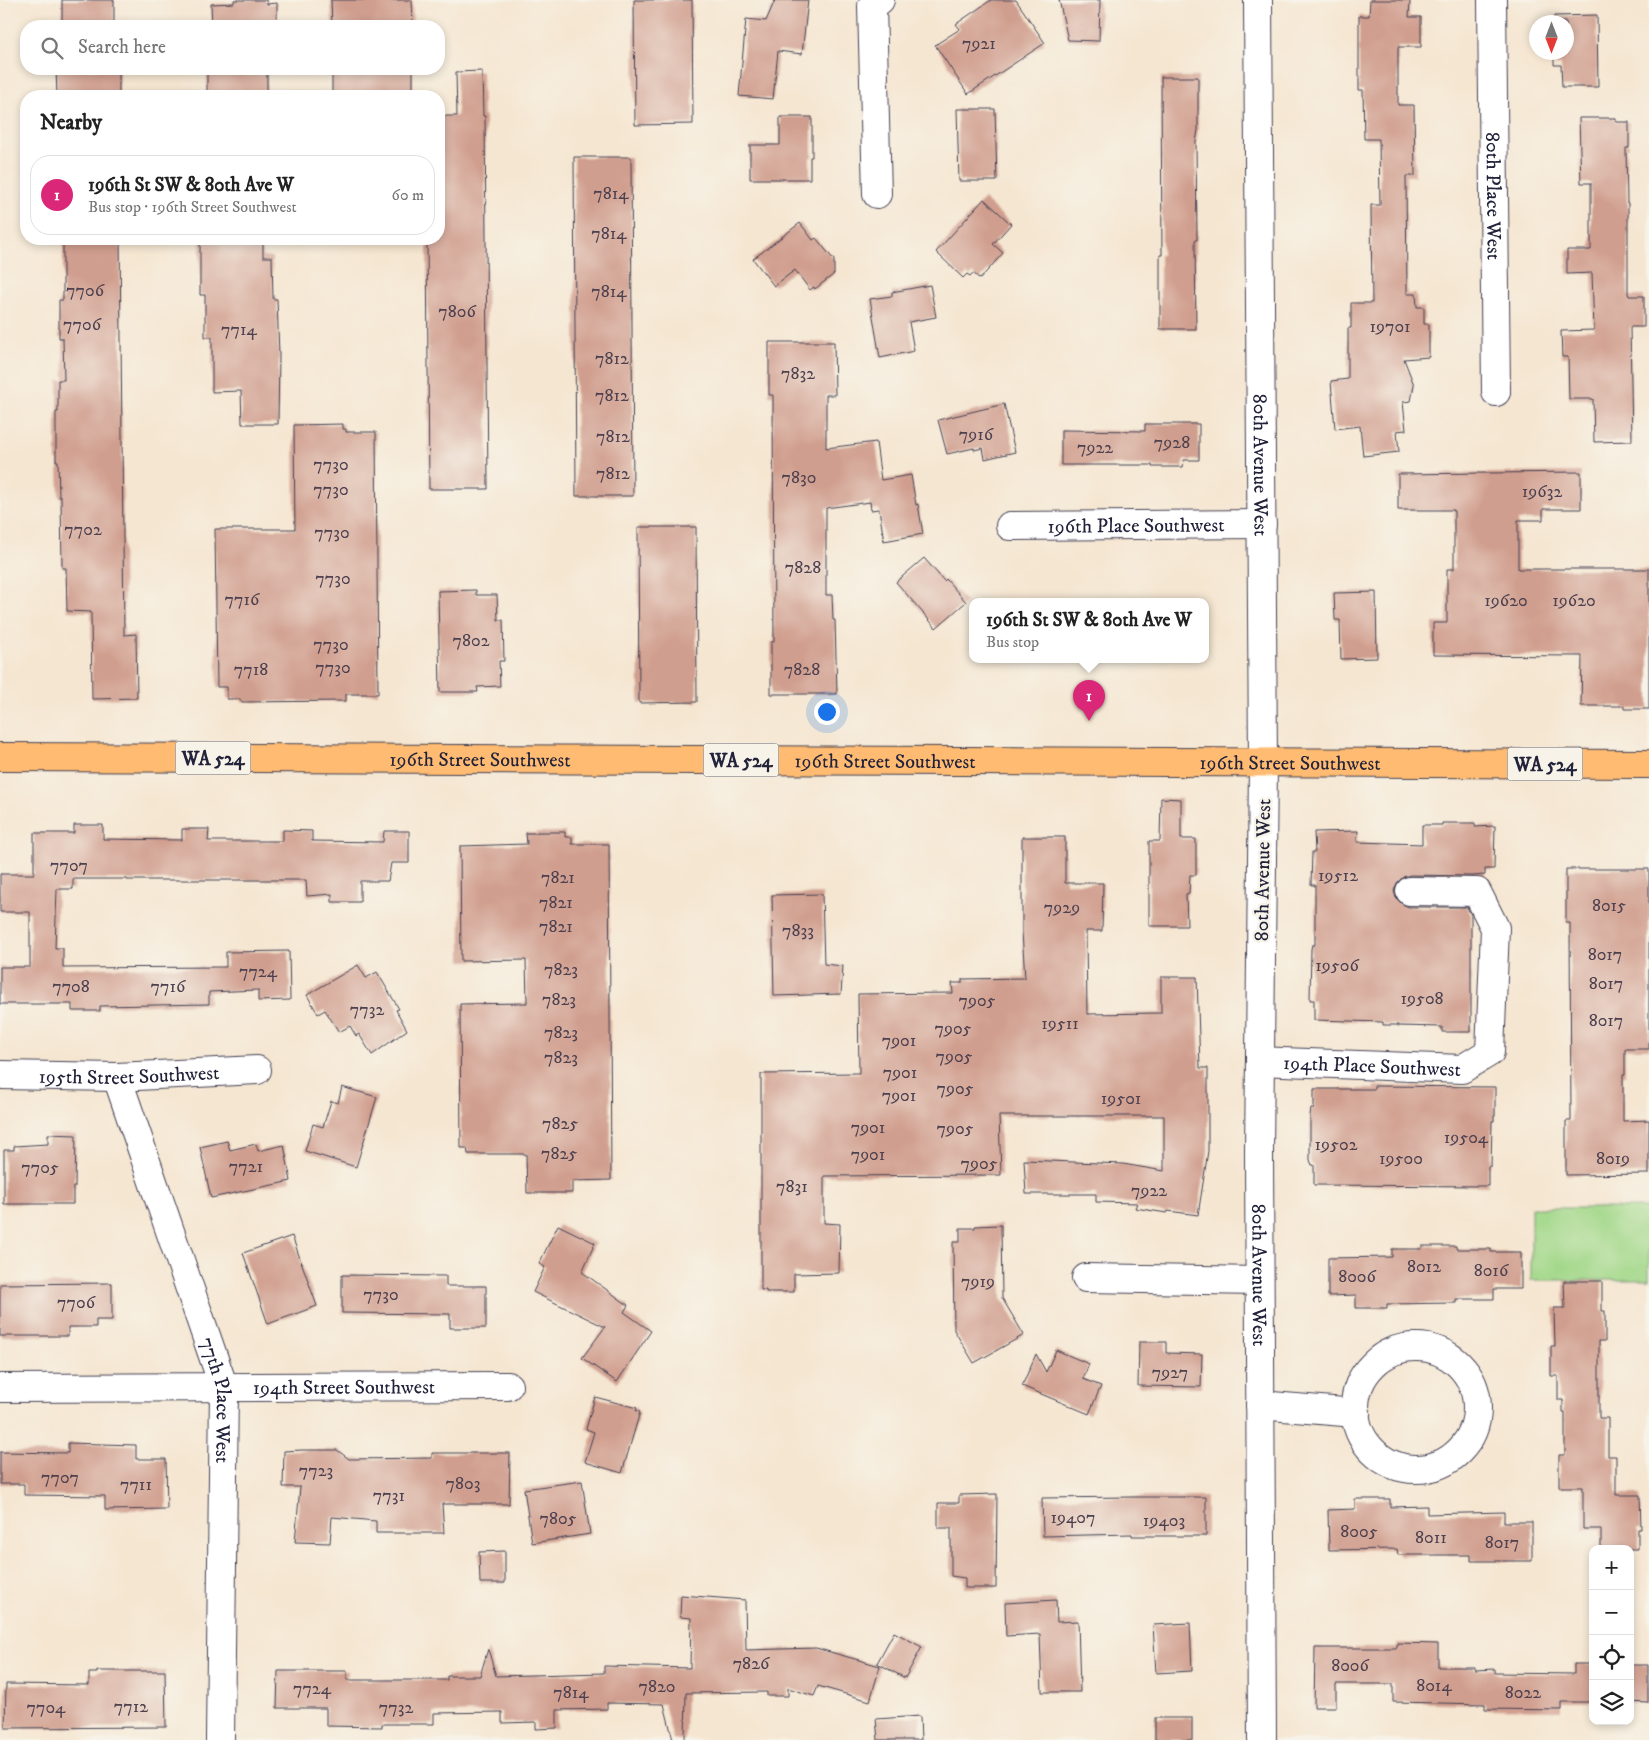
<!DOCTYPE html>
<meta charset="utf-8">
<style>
:root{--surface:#fff;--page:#f2f2f2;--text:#222;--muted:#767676;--line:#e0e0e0;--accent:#db2777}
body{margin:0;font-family:"IM FELL DW Pica",serif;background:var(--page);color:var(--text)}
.controls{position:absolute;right:15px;bottom:15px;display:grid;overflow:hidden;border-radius:10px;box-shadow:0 2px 8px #0003}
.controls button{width:45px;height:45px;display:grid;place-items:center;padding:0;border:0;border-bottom:1px solid var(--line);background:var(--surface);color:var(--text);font:25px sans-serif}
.compass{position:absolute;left:1529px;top:15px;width:45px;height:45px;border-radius:50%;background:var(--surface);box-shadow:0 2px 8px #0003;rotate:180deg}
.you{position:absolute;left:826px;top:711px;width:18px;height:18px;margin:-12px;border:4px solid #fff;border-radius:50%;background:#1a73e8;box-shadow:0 0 0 8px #1a73e833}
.badge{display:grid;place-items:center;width:32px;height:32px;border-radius:50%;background:var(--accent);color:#fff;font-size:16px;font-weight:700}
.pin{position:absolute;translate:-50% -41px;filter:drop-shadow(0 1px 2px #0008)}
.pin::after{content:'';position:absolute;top:26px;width:18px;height:15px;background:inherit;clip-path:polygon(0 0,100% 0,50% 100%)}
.popup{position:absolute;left:969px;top:598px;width:240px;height:65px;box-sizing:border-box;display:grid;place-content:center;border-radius:10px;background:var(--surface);filter:drop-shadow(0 1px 4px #0005);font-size:16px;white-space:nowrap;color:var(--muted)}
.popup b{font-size:19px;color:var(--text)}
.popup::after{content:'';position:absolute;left:50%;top:100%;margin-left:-10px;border:10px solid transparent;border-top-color:var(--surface)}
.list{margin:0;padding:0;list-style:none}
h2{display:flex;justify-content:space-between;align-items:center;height:65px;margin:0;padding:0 20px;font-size:21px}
h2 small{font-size:16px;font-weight:400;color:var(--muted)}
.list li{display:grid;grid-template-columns:32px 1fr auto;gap:15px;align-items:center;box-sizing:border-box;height:80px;margin:0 10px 10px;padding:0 10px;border:1px solid var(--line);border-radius:20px}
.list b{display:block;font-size:19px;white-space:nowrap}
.list p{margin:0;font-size:16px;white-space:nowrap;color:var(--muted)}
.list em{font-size:16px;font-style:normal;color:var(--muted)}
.icon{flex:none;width:28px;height:28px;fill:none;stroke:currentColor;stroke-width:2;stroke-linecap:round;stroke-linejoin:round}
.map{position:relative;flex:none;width:1649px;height:1740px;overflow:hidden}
.search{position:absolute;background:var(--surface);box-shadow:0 2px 8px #0003;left:20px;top:20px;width:425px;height:55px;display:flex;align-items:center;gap:12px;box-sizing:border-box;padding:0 18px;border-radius:20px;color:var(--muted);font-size:19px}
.panel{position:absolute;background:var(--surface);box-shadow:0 2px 8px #0003;left:20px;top:90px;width:425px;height:155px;border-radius:20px}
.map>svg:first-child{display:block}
</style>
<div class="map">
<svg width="1649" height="1740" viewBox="0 0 1649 1740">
<rect width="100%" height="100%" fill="#f7f3e8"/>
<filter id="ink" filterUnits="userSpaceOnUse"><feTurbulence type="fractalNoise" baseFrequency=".02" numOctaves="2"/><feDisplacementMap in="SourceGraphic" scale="10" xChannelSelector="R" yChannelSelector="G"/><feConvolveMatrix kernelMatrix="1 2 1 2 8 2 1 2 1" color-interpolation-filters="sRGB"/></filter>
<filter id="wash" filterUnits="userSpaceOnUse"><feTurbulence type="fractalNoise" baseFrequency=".0096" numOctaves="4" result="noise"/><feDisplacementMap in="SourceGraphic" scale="20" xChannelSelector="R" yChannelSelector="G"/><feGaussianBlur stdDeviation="1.12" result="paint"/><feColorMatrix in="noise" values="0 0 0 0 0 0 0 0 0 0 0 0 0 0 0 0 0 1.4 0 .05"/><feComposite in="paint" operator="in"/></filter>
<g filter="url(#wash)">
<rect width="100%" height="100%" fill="#f5e6d1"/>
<rect fill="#a2d889" stroke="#627d62" x="1531" y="1208" width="118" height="72"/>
<g id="blocks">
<g fill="#d09e8e">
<rect x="62" y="0" width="52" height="26"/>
<polygon points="234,0 266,0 267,4 277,3 277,26 212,26 211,4 234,3"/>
<polygon points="331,0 412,0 413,26 332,26"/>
<polygon points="634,0 692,0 693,124 635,125"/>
<polygon points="775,0 808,0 802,54 778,51 773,99 739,96 746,19 766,21"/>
<polygon points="991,0 1016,0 1045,43 968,94 935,45 960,29 956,24"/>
<polygon points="1059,0 1100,0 1099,41 1068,40"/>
<polygon points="1370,0 1410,0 1409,17 1421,17 1421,47 1398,47 1398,105 1414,105 1415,176 1406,176 1407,294 1416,294 1417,307 1424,307 1424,324 1429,324 1429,357 1404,359 1414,385 1411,401 1403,402 1406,430 1397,431 1399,452 1363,456 1360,426 1335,429 1331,381 1348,379 1348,328 1351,328 1351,303 1372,303 1371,205 1380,205 1379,139 1364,139 1363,90 1359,90 1359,16 1369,16"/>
<polygon points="1597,15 1598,87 1562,87 1561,65 1554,65 1554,52 1566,52 1566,22 1554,22 1554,16"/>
<polygon points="56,69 119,69 119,96 57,96"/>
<rect x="207" y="69" width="60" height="27"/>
<rect x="332" y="69" width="81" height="27"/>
<polygon points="482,71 483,116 485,116 488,489 429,489 427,239 439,239 439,116 457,116 456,72"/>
<polygon points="1161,77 1198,77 1198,130 1196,142 1197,240 1195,240 1196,329 1160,329 1160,255 1162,255"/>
<polygon points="957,109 995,109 997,181 959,181"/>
<polygon points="780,117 812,117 812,157 810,157 810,179 750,179 750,145 780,145"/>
<polygon points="1579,118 1616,118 1616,122 1629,122 1629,148 1626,148 1627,203 1628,203 1628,293 1629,296 1644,296 1644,327 1630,327 1632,441 1594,442 1593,399 1569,399 1568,357 1562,357 1561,331 1594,330 1592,273 1567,274 1567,250 1591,250 1591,183 1581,183"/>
<polygon points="574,157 631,157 633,496 576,496"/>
<polygon points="984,199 1011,224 993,244 1003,253 980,279 973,273 970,276 967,274 963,278 936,252"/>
<polygon points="800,223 813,240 816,238 834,260 834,274 815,289 814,287 810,290 795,270 774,286 753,259"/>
<polygon points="63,239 120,239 124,635 136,634 137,698 92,699 91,612 67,611 66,568 62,568 61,497 59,497 58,461 56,461 56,412 58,412 58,380 64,380 63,338 59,338 59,300 63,300"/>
<polygon points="200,239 263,239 263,257 272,257 273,299 277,299 279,355 278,424 242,424 241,391 212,392 212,337 205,337 205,295 200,295"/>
<polygon points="930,285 936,317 909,322 914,351 880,358 870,299 892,296 892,292"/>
<polygon points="769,342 834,342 835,395 826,395 826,448 876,442 881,480 911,475 916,505 918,504 923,534 884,541 879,509 871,510 870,502 826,508 826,595 832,595 833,620 835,620 837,694 771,694 771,642 774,642 773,395 769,395"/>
<polygon points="1004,404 1015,452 985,459 983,448 974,450 974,448 947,454 938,420"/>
<polygon points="343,424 343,429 346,429 346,432 376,432 378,694 346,694 346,701 242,702 240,699 227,699 227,687 217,687 215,529 295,529 294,425"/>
<polygon points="1145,424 1199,424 1199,460 1184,460 1183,467 1152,467 1152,465 1061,465 1061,430 1145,431"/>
<polygon points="1581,472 1581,509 1543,509 1543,520 1518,520 1518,569 1649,569 1649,709 1624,709 1624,706 1581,706 1582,656 1433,655 1433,623 1447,623 1447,569 1454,569 1454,510 1398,510 1398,474"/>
<polygon points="638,527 696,527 697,702 639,703"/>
<polygon points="924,558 944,581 946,579 966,602 936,628 896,582"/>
<polygon points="476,590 476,595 497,595 498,620 503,620 504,661 499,661 500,686 477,687 478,692 440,692 438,591"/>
<polygon points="1376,592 1377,658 1341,659 1340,620 1335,620 1334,593"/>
<polygon points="1161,798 1181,799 1181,839 1196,839 1196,875 1190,875 1189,893 1186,894 1187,926 1149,926 1149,841 1160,841"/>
<polygon points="1442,823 1475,823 1475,827 1495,826 1494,869 1485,869 1485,875 1472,876 1410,875 1403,877 1397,883 1394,891 1396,898 1402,904 1409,907 1467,907 1471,915 1471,1032 1442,1032 1442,1027 1398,1026 1398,1025 1383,1025 1383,1022 1314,1020 1314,1000 1310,1000 1311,949 1312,945 1315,945 1315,885 1311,885 1312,852 1315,852 1314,832 1358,831 1357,842 1422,844 1422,825 1442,825"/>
<polygon points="74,825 103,825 103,839 182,840 182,829 209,829 208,841 283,841 283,830 312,831 312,841 383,842 384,831 409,831 409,863 391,863 388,881 360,881 360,902 332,902 332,894 307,896 306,880 127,880 127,879 73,879 73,889 57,889 55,948 63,948 63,968 226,967 226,952 289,951 290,1000 258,1001 258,990 209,992 209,1004 100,1006 100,1011 72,1011 72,1004 0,1004 0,967 30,967 30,912 0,912 0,874 34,874 34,833 74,833"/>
<polygon points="537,832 565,832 565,837 572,837 572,844 609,844 611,1180 572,1181 572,1193 527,1193 526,1154 468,1154 467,1148 461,1148 460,1004 527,1003 526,960 461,961 460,846 527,844 526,833 537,833"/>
<polygon points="1022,837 1065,837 1065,883 1103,883 1102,931 1086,931 1087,1014 1161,1013 1161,977 1197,977 1200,1068 1208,1068 1208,1151 1198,1215 1168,1211 1167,1213 1135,1208 1137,1203 1096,1202 1096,1194 1026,1194 1024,1160 1123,1164 1164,1171 1164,1116 999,1116 1001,1175 824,1176 824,1223 840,1224 839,1273 794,1274 794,1292 766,1292 766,1290 761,1290 761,1074 859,1073 858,994 953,993 952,983 962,983 962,979 1025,978 1022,932"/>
<polygon points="1566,869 1649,869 1649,1049 1625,1049 1625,1075 1623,1075 1623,1121 1649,1120 1649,1174 1566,1175 1566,1121 1571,1121 1570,923 1566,923"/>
<polygon points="822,894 824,964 843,966 841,994 774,996 772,895"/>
<polygon points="358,965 366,978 377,972 399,1009 396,1010 407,1030 372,1055 359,1034 356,1036 350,1026 339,1032 325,1010 318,1014 307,995"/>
<polygon points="1374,1086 1495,1087 1495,1116 1494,1116 1494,1121 1492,1121 1491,1166 1489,1166 1488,1168 1488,1186 1314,1185 1314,1165 1312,1165 1310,1160 1310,1115 1311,1109 1314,1109 1314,1089 1374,1089"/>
<polygon points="342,1087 377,1097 356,1167 305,1151 313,1124 323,1127 331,1101 338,1103"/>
<polygon points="48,1134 76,1135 75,1187 73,1187 73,1204 4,1204 4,1150 14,1150 14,1146 48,1144"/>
<polygon points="227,1141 230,1150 256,1144 258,1151 284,1145 291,1181 211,1198 200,1147"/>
<polygon points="558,1225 595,1243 582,1272 628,1305 624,1312 651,1331 617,1382 582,1358 605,1327 533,1292 545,1267 539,1264"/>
<polygon points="1001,1225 1002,1298 1024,1335 974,1363 954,1330 953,1242 960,1242 960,1228 975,1228 975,1226"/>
<polygon points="292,1236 317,1306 268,1324 243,1253"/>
<polygon points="1422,1246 1456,1246 1456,1249 1491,1249 1491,1252 1521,1252 1521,1289 1494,1289 1494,1299 1456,1299 1456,1303 1387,1304 1387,1308 1356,1308 1356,1295 1328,1296 1328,1258 1392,1257 1392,1249 1422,1249"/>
<polygon points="342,1275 446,1276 446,1286 486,1286 486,1328 450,1328 450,1314 342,1313"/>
<polygon points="1564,1281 1602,1281 1602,1311 1605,1311 1605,1341 1599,1341 1599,1418 1608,1418 1608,1456 1616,1456 1616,1495 1640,1495 1641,1529 1638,1529 1638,1549 1601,1549 1601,1529 1583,1529 1583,1487 1559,1487 1559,1455 1565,1455 1565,1413 1563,1413 1563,1400 1558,1400 1558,1376 1551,1376 1551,1346 1555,1346 1554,1308 1565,1308"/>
<polygon points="112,1283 112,1320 96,1320 96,1327 68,1327 68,1336 0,1336 0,1284"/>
<polygon points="1139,1342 1166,1342 1166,1353 1202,1354 1201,1387 1138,1386"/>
<polygon points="1056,1350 1089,1364 1083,1379 1101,1386 1089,1414 1022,1386 1036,1354 1046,1372"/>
<polygon points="595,1397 637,1408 636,1411 640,1412 622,1473 585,1462 594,1432 586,1429"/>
<polygon points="68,1443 136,1445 136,1459 166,1459 167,1509 105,1510 105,1496 24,1495 24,1484 0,1484 0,1452 68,1453"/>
<polygon points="302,1450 337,1450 349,1459 432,1458 432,1453 510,1453 509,1504 442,1504 444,1533 376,1533 376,1521 332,1517 330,1543 295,1542 300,1487 283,1487 284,1451"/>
<polygon points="582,1481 590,1534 532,1543 524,1489"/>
<polygon points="997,1494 996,1588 965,1588 965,1578 951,1576 951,1528 938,1528 938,1503 959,1503 959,1495"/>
<polygon points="1131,1497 1206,1497 1206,1536 1132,1536 1132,1534 1043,1536 1042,1498"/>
<polygon points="1355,1499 1390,1499 1390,1507 1427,1506 1427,1514 1504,1512 1504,1522 1532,1522 1532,1561 1471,1561 1471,1555 1398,1555 1397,1549 1329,1550 1328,1510 1355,1509"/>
<polygon points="505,1551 505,1583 480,1583 479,1552"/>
<polygon points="681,1595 745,1600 746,1650 816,1648 880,1666 870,1701 818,1686 814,1696 788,1688 788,1696 767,1696 767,1692 686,1693 685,1740 673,1740 664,1704 607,1703 607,1709 557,1710 557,1728 536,1729 536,1722 502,1723 502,1712 434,1713 434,1724 382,1724 382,1727 326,1726 326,1708 277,1708 278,1671 347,1671 347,1680 447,1680 447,1676 480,1676 488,1649 496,1676 604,1673 604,1666 690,1668 691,1618 680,1617"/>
<polygon points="1056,1600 1057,1622 1078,1621 1080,1692 1042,1692 1040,1634 1006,1636 1005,1603"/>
<polygon points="1190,1623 1192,1671 1156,1673 1153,1625"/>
<polygon points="894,1632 922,1647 905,1678 877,1663"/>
<polygon points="1397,1643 1438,1644 1438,1667 1475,1667 1475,1670 1495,1669 1495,1673 1574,1674 1574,1664 1593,1664 1593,1702 1562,1702 1562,1710 1485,1709 1485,1704 1393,1702 1393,1684 1336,1684 1336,1707 1314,1707 1315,1648 1397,1648"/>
<polygon points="1630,1665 1648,1665 1648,1703 1630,1702"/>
<polygon points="97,1671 165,1671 166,1727 5,1728 6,1684 89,1685 89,1673 97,1673"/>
<polygon points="920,1716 921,1740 878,1740 876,1719"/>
<rect x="1155" y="1718" width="37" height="22"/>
</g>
</g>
</g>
<g filter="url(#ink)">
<use href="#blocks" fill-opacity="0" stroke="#423f52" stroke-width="1"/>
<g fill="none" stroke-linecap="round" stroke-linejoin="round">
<g stroke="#423f52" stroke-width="30">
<g id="minor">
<path id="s1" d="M1258,0L1263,763L1259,1153L1262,1740"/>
<path id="s2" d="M1492,0L1496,392"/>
<polyline points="877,194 872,6 880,0"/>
<path id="s3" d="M1010,526L1262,524"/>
<path id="s4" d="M1260,1061L1462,1069L1490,1052L1495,928L1477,892L1410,891"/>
<path id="s5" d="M0,1075L117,1077L257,1070"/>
<path id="s6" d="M117,1077L224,1388L220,1740"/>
<polyline points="1086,1278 1259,1281"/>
<circle cx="1416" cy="1408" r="61"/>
<path id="s7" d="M0,1388L508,1386"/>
<polyline points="1260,1405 1356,1413"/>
</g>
</g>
<g stroke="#423f52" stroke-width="30">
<g id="major">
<path id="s8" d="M0,757L1649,764"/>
</g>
</g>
<use href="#minor" stroke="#fff" stroke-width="28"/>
<use href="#major" stroke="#febb71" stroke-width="28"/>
</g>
</g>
<g text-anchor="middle" stroke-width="5" stroke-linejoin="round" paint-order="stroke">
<g font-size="18" fill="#4e4150">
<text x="979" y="49">7921</text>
<text x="611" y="199">7814</text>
<text x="609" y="239">7814</text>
<text x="85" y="296">7706</text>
<text x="609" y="297">7814</text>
<text x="457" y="317">7806</text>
<text x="82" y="330">7706</text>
<text x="1390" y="332">19701</text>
<text x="239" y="335">7714</text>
<text x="612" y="364">7812</text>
<text x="798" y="379">7832</text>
<text x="612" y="401">7812</text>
<text x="976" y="440">7916</text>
<text x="613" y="442">7812</text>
<text x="1172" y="448">7928</text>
<text x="1095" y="453">7922</text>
<text x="331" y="470">7730</text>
<text x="613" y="479">7812</text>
<text x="799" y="483">7830</text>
<text x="331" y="495">7730</text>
<text x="1542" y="497">19632</text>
<text x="83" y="535">7702</text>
<text x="332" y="538">7730</text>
<text x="803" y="573">7828</text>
<text x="333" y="584">7730</text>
<text x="242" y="605">7716</text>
<text x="1506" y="606">19620</text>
<text x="1574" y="606">19620</text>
<text x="471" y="646">7802</text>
<text x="331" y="650">7730</text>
<text x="333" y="673">7730</text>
<text x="251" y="675">7718</text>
<text x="802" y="675">7828</text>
<text x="69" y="871">7707</text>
<text x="1338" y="881">19512</text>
<text x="558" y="883">7821</text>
<text x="556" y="908">7821</text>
<text x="1609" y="911">8015</text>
<text x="1062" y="913">7929</text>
<text x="556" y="932">7821</text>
<text x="798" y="936">7833</text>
<text x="1605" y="960">8017</text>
<text x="1337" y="971">19506</text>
<text x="561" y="975">7823</text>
<text x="258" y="977">7724</text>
<text x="1606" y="989">8017</text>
<text x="71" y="992">7708</text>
<text x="168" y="992">7716</text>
<text x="1422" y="1004">19508</text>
<text x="559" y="1005">7823</text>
<text x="977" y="1006">7905</text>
<text x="367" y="1015">7732</text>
<text x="1606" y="1026">8017</text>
<text x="1060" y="1029">19511</text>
<text x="953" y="1034">7905</text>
<text x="561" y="1038">7823</text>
<text x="899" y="1046">7901</text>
<text x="954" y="1062">7905</text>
<text x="561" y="1063">7823</text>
<text x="900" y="1078">7901</text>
<text x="955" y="1094">7905</text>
<text x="899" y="1101">7901</text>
<text x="1121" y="1104">19501</text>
<text x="560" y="1129">7825</text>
<text x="868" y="1133">7901</text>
<text x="955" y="1134">7905</text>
<text x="1466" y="1143">19504</text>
<text x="1336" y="1150">19502</text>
<text x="559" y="1159">7825</text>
<text x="868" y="1160">7901</text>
<text x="1401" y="1164">19500</text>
<text x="1613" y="1164">8019</text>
<text x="979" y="1169">7905</text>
<text x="246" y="1172">7721</text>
<text x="40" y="1173">7705</text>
<text x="792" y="1192">7831</text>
<text x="1149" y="1196">7922</text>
<text x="1424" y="1272">8012</text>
<text x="1491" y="1276">8016</text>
<text x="1357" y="1282">8006</text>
<text x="978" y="1287">7919</text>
<text x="381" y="1300">7730</text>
<text x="76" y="1308">7706</text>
<text x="1170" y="1378">7927</text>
<text x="316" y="1476">7723</text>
<text x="60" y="1483">7707</text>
<text x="463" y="1489">7803</text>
<text x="136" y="1490">7711</text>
<text x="389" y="1501">7731</text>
<text x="1073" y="1523">19407</text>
<text x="558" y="1524">7805</text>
<text x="1164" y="1526">19403</text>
<text x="1359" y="1537">8005</text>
<text x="1431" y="1543">8011</text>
<text x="1502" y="1548">8017</text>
<text x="751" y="1669">7826</text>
<text x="1350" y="1671">8006</text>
<text x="1434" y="1691">8014</text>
<text x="657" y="1692">7820</text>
<text x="312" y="1694">7724</text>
<text x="571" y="1698">7814</text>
<text x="1523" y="1698">8022</text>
<text x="131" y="1712">7712</text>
<text x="46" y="1713">7704</text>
<text x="396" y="1713">7732</text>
</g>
<g fill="#f7f3e8" stroke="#62616f" stroke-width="1">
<rect x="175.5" y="741.5" width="75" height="33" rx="4"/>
<rect x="703.5" y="743.5" width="75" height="33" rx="4"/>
<rect x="1507.5" y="747.5" width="75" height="33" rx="4"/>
</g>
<g font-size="19" font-weight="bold" fill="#22223b">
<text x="213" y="765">WA 524</text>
<text x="741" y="767">WA 524</text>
<text x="1545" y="771">WA 524</text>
</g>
<g font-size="20" fill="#22223b" stroke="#f7f3e8">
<text dy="7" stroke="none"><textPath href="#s2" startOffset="196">80th Place West</textPath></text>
<text dy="7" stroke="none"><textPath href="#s1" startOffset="465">80th Avenue West</textPath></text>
<text dy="7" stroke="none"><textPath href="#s3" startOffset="126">196th Place Southwest</textPath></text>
<text dy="7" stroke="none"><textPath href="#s8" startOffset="480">196th Street Southwest</textPath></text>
<text dy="7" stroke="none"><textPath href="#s8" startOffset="885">196th Street Southwest</textPath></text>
<text dy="7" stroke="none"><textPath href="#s8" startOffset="1290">196th Street Southwest</textPath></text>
<text transform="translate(1262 870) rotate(-89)" y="7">80th Avenue West</text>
<text dy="7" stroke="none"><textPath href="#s4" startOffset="112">194th Place Southwest</textPath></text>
<text dy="7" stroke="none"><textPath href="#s5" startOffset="129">195th Street Southwest</textPath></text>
<text dy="7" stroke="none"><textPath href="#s1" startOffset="1275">80th Avenue West</textPath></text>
<text dy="7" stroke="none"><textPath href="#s7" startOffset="344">194th Street Southwest</textPath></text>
<text dy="7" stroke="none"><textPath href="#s6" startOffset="340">77th Place West</textPath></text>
</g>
</g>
</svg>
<div class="controls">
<button>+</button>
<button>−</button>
<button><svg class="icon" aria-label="locate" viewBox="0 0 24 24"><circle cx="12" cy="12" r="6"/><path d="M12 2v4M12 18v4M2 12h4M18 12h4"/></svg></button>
<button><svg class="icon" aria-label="layers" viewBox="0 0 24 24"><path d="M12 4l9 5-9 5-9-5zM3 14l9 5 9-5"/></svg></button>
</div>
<svg class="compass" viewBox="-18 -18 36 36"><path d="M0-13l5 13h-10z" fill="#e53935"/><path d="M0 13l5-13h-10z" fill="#767676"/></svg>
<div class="you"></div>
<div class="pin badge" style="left:1089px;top:721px">1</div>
<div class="popup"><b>196th St SW &amp; 80th Ave W</b>Bus stop</div>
<div class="search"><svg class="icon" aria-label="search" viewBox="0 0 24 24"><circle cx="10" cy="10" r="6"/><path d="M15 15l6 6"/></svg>Search here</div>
<section class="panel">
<h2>Nearby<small></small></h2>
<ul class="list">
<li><span class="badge">1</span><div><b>196th St SW &amp; 80th Ave W</b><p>Bus stop · 196th Street Southwest</p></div><em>60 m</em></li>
</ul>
</section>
</div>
